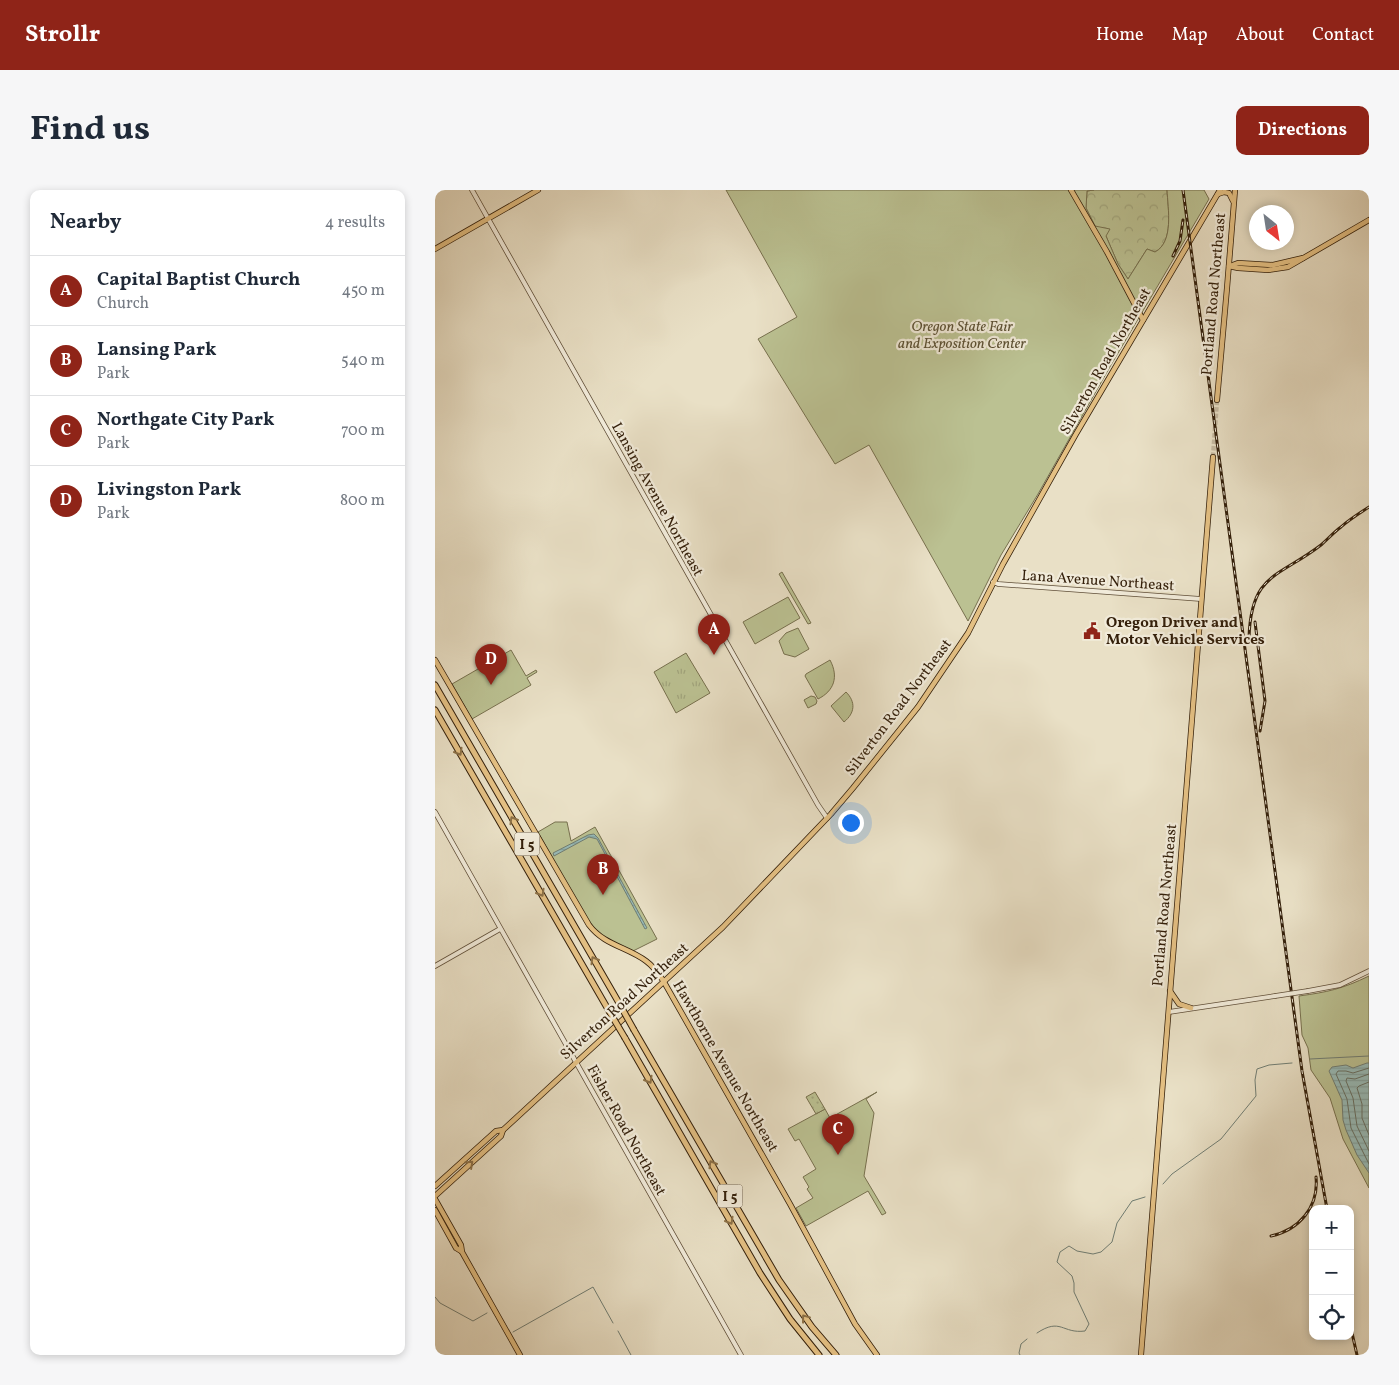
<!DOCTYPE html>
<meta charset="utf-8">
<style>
:root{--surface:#fff;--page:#f6f6f7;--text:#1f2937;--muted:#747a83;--line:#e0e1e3;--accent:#8f2418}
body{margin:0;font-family:Vollkorn,serif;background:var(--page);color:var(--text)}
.controls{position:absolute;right:15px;bottom:15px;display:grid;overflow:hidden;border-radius:10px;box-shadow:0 2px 8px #0003}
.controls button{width:45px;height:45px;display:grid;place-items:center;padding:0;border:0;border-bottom:1px solid var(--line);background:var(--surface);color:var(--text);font:25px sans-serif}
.compass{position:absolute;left:814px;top:15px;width:45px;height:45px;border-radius:50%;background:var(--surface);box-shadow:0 2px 8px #0003;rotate:150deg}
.you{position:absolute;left:415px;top:632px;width:18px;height:18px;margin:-12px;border:4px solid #fff;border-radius:50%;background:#1a73e8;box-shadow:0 0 0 8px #1a73e833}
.badge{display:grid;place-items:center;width:32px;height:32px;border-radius:50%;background:var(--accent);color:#fff;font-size:16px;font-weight:700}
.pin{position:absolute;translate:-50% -41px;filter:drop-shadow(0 1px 2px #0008)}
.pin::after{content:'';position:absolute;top:26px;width:18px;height:15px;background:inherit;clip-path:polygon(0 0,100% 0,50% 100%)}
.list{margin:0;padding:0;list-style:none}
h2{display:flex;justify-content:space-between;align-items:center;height:65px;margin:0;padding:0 20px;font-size:21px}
h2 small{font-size:16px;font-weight:400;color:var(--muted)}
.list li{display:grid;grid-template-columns:32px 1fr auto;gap:15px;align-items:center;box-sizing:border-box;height:70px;padding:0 20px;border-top:1px solid var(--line)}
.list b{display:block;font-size:19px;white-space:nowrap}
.list p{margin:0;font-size:16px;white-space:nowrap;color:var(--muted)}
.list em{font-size:16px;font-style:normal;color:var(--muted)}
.icon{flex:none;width:28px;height:28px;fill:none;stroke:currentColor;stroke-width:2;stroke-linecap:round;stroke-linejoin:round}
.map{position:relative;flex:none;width:934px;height:1165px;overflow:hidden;border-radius:10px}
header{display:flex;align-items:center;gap:30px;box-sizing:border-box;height:70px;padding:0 25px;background:var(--accent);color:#fff}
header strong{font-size:24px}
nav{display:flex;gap:28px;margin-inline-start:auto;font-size:18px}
.intro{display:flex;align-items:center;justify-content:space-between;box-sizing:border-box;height:120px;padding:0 30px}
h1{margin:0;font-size:35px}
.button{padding:12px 22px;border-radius:10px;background:var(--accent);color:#fff;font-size:18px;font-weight:700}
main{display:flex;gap:30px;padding:0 30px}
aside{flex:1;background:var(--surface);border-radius:10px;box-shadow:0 2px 8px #0003}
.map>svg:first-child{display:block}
</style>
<header>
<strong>Strollr</strong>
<nav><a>Home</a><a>Map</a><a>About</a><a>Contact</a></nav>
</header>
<div class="intro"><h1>Find us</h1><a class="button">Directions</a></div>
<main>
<aside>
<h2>Nearby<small>4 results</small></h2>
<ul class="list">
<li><span class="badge">A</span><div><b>Capital Baptist Church</b><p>Church</p></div><em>450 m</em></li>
<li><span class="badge">B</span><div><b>Lansing Park</b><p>Park</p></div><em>540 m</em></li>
<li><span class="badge">C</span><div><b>Northgate City Park</b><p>Park</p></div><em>700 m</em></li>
<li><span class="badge">D</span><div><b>Livingston Park</b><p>Park</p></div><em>800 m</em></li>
</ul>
</aside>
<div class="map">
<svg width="934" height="1165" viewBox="0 0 934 1165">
<defs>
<pattern id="grass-tufts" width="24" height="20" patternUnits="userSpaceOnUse" patternTransform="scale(1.25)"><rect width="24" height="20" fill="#bbc192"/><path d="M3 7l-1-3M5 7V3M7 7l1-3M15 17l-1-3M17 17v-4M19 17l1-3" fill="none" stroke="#a1a57d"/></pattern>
<pattern id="forest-crowns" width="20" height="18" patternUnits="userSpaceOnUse" patternTransform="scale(1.25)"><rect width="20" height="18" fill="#bbc192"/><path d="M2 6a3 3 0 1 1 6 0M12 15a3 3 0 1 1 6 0" fill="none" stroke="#a1a57d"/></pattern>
<pattern id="garden-dots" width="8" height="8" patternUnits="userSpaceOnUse" patternTransform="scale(1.25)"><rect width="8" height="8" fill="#bbc192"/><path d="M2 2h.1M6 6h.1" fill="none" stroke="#a1a57d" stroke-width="1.8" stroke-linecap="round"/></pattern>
<pattern id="water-rules" width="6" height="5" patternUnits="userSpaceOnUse" patternTransform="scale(1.25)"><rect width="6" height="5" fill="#98bcb9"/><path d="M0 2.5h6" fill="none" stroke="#83a19e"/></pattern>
</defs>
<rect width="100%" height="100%" fill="#e9e0c6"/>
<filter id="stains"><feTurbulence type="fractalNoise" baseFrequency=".004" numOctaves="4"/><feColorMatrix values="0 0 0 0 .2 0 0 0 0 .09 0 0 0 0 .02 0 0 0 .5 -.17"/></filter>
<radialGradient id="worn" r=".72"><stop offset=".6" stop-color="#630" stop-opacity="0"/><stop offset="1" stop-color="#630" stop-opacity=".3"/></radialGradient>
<polygon fill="url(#grass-tufts)" stroke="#77704e" points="251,463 275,503 241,523 219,482"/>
<path fill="url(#forest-crowns)" stroke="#77704e" d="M659,0H732C733,19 739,52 720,62L712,59L693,89L683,74L671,46L660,36L651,18L652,1Z"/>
<g fill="#bbc192" stroke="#77704e">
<path d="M291,0H659L652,1L651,18L660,36L675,39L671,46L683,74L693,89L712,59L720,62C739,52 733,19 732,0H769L774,9L676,175L603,304L566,365L533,431L434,255L400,274L323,149L362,127Z"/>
<polygon points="347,382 376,433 373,434 344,384"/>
<polygon points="353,407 365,428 320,454 308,432"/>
<polygon points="363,438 374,459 360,467 349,464 344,451 351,443"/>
<polygon points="76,460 91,486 101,480 102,482 92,488 96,495 37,529 17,494"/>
<path d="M395,470C404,487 399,501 383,509L370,486L371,484Z"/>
<path d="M411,502C421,512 420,523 409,532L396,516Z"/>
<polygon points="376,506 380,507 382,511 381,514 373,518 369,510"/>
<polygon points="120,632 132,632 136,651 160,637 222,749 198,761 178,753 162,742 145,718 103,642"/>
<path d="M934,786V998L908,949L895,908L876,880L873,858L867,845L864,806C893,802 907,799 934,786Z"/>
<polygon points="442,902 431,909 439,923 429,986 451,1023 447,1025 433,1001 371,1036 361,1018 378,1008 372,999 374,997 368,987 381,979 364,949 360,951 353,939 390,919 395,928"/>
</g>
<polygon fill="url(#garden-dots)" stroke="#77704e" points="380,902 390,919 381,924 371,907"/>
<g fill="url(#water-rules)" stroke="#707d73">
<polygon points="159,644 163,648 212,738 210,739 162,649 154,647 119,666 118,663 153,645"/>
<polygon points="932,873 934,873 934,983 922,965 911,940 908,930 907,910 894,881 897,877 911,875 918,878"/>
</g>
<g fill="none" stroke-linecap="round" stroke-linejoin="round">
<g stroke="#666e62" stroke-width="1">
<polyline points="934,878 918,883 911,881 903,881 901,884 912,909 916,938 934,974"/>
<polyline points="934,884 920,889 912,888 911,891 918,908 922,936 934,961"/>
<polyline points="934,892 924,896 922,898 927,914 927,928 934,945"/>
</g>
<g stroke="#707d73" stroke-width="1">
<polyline points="875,869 934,866"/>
<polyline points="728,994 737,984 786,949 821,906 820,890 822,879 834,875 857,873"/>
<polyline points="0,1107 5,1113 38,1131 52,1123"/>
<polyline points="183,1141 196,1165"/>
<polyline points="78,1142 158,1097 178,1133"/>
<path d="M602,1143C626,1127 627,1144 650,1141L654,1134L639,1102V1093L637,1086L622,1072L625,1062L634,1056L642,1061L658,1064L666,1062L677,1052L682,1033L697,1011L710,1007"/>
<polyline points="585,1165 584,1163 586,1154 592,1149"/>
</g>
<polyline stroke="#c5b9a0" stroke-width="4.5" stroke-dasharray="4.5 2" stroke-linecap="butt" points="778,267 782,210"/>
<g stroke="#604f39" stroke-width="5.5">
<g id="minor">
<polyline points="37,0 383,615 392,628"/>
<polyline points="558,392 563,394 766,409"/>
<polyline points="0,622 306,1165"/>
<polyline points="0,776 65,739"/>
<polyline points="873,801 905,795 934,781"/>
<polyline points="734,822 840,806"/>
</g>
</g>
<g stroke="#331f0a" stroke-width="6">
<g id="major">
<polyline points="636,0 672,62 708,130"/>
<polyline points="783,4 789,2 794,3 798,11"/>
<polyline points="0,59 103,0"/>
<polyline points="794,76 803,78 833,80 853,77 934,30"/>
<polyline points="795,76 803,73 838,75 868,68"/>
<polyline points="782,210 792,98 800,0"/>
<path d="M0,470L154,735C169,755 192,757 211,771C218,776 224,784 229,792L355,1014L420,1134L442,1165"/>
<polyline points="735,801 744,814 756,818"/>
<polyline points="0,996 61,941 68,940"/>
<polyline points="0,1006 66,946 68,940 80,929 288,737 396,624 418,598 483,517 533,443 568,374 641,244 785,0"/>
<polyline points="0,1009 26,1055 27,1062 85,1165"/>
<polyline points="0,1020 21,1058 26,1061"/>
<polyline points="706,1165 778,267"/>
</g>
</g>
<g stroke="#331f0a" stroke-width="7">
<g id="highway">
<polyline points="0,495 184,813"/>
<polyline points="0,520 174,821"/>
<polyline points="199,840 344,1090 377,1137 401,1165"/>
<polyline points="190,848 325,1083 355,1129 384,1165"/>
</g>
</g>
<use href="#minor" stroke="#f1ebda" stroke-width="4"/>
<use href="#major" stroke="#e4c083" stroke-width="4.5"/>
<use href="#highway" stroke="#e4c083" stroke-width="5"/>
<g stroke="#331f0a" stroke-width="3">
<g id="rail">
<polyline points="748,0 867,881 892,1019"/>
<polyline points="738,66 745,51 748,30"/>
<polyline points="820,432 830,511 825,541"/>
<path d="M814,448C816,383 843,388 886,355C893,349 899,342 906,337C915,329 925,323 934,317"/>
<path d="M836,1046C864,1040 884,1017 881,987"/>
<polyline points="915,1134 922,1165"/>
</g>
</g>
<use href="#rail" stroke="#f1ebda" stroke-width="1" stroke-dasharray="4" stroke-linecap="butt"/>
<g stroke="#604f39" stroke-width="5.5" stroke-linecap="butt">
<polyline id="minor-bridge" points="840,806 873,801"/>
</g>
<g stroke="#331f0a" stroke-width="7" stroke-linecap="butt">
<g id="highway-bridge">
<polyline points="184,813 199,840"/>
<polyline points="174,821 190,848"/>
</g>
</g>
<use href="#minor-bridge" stroke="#f1ebda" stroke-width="4"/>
<use href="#highway-bridge" stroke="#e4c083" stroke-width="5"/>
</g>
<defs><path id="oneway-chevron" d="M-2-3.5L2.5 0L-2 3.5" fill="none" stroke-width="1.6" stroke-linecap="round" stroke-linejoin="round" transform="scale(1.25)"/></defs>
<g stroke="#8c7046">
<use href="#oneway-chevron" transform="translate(24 562) rotate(60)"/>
<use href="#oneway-chevron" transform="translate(78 630) rotate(-120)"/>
<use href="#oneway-chevron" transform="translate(106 703) rotate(60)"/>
<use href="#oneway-chevron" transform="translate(159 770) rotate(-120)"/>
<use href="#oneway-chevron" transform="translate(214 890) rotate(60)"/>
<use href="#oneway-chevron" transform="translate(35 974) rotate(-43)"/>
<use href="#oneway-chevron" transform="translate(277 974) rotate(-120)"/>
<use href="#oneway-chevron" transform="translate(295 1031) rotate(60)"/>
<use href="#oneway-chevron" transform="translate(370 1128) rotate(-127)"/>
</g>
<defs>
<g id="civic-bare" transform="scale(1.35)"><path d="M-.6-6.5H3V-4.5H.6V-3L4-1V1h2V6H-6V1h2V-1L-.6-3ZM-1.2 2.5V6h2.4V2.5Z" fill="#8f2418" stroke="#f1ebda" stroke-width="2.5" paint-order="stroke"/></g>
</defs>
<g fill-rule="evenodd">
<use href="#civic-bare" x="657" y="441"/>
</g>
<g text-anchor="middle" stroke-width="4.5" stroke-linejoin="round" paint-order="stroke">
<g fill="#f1ebda" stroke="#6c5c48" stroke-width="1">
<rect x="79.5" y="642.5" width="25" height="23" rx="4"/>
<rect x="282.5" y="994.5" width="25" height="23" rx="4"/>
</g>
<g font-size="14" font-weight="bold" fill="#331f0a">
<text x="92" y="659">I 5</text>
<text x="295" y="1011">I 5</text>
</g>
<g font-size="15" fill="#331f0a" stroke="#f1ebda">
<text transform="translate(778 104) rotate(-85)" y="5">Portland Road Northeast</text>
<text transform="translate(670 171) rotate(-60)" y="5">Silverton Road Northeast</text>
<text transform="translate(223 309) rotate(61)" y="5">Lansing Avenue Northeast</text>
<text transform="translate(663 390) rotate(4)" y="5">Lana Avenue Northeast</text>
<text transform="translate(463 517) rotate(-53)" y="5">Silverton Road Northeast</text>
<text transform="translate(729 715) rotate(-85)" y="5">Portland Road Northeast</text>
<text transform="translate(189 811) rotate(-42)" y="5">Silverton Road Northeast</text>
<text transform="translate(291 876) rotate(60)" y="5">Hawthorne Avenue Northeast</text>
<text transform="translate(192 940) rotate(61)" y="5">Fisher Road Northeast</text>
</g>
<g font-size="15" font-style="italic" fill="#5c5033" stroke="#f1ebda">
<text x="527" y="141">Oregon State Fair<tspan x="527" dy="17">and Exposition Center</tspan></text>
</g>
<g font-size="15" font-weight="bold" fill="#331f0a" stroke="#f1ebda" text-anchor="start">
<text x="671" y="437">Oregon Driver and<tspan x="671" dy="17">Motor Vehicle Services</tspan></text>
</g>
</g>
<rect width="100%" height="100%" filter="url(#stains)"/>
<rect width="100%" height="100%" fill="url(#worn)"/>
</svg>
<div class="controls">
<button>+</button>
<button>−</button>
<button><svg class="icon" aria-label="locate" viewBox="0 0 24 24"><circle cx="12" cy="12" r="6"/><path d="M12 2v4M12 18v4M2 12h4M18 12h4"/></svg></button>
</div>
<svg class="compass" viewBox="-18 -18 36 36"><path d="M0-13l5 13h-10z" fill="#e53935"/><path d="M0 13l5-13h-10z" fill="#747a83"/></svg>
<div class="you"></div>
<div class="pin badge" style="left:279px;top:465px">A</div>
<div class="pin badge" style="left:168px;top:705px">B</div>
<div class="pin badge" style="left:403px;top:965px">C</div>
<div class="pin badge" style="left:56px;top:495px">D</div>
</div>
</main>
